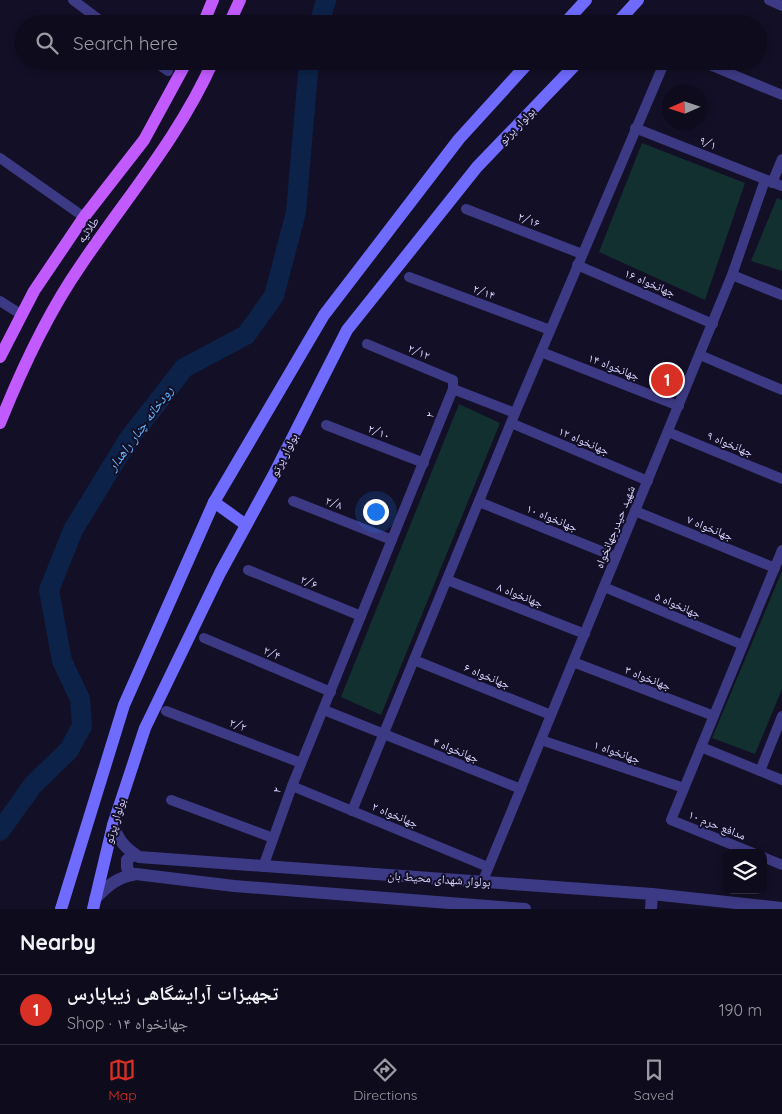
<!DOCTYPE html>
<meta charset="utf-8">
<style>
:root{--surface:#0e0b1c;--page:#1c1929;--text:#f1f3f6;--muted:#9b9ba3;--line:#2e2b3b;--accent:#d93025}
body{margin:0;font-family:Quicksand,"Noto Naskh Arabic",sans-serif;background:var(--page);color:var(--text)}
.controls{position:absolute;right:15px;bottom:15px;display:grid;overflow:hidden;border-radius:10px;box-shadow:0 2px 8px #0003}
.controls button{width:45px;height:45px;display:grid;place-items:center;padding:0;border:0;border-bottom:1px solid var(--line);background:var(--surface);color:var(--text);font:25px sans-serif}
.compass{position:absolute;left:662px;top:85px;width:45px;height:45px;border-radius:50%;background:var(--surface);box-shadow:0 2px 8px #0003;rotate:267deg}
.you{position:absolute;left:375px;top:511px;width:18px;height:18px;margin:-12px;border:4px solid #fff;border-radius:50%;background:#1a73e8;box-shadow:0 0 0 8px #1a73e833}
.badge{display:grid;place-items:center;width:32px;height:32px;border-radius:50%;background:var(--accent);color:#fff;font-size:16px;font-weight:700}
.pin{position:absolute;translate:-50% -50%;border:2px solid #fff;box-shadow:0 1px 5px #0006}
.list{margin:0;padding:0;list-style:none}
h2{display:flex;justify-content:space-between;align-items:center;height:65px;margin:0;padding:0 20px;font-size:21px}
h2 small{font-size:16px;font-weight:400;color:var(--muted)}
.list li{display:grid;grid-template-columns:32px 1fr auto;gap:15px;align-items:center;box-sizing:border-box;height:70px;padding:0 20px;border-top:1px solid var(--line)}
.list b{display:block;font-size:19px;white-space:nowrap}
.list p{margin:0;font-size:16px;white-space:nowrap;color:var(--muted)}
.list em{font-size:16px;font-style:normal;color:var(--muted)}
.icon{flex:none;width:28px;height:28px;fill:none;stroke:currentColor;stroke-width:2;stroke-linecap:round;stroke-linejoin:round}
.map{position:relative;flex:none;width:782px;height:909px;overflow:hidden}
.search{position:absolute;background:var(--surface);box-shadow:0 2px 8px #0003;left:15px;right:15px;top:15px;height:55px;display:flex;align-items:center;gap:12px;box-sizing:border-box;padding:0 18px;border-radius:28px;color:var(--muted);font-size:19px}
.sheet{height:135px;background:var(--surface)}
nav{display:flex;justify-content:space-around;align-items:center;box-sizing:border-box;height:70px;border-top:1px solid var(--line);background:var(--surface);font-size:14px;color:var(--muted)}
nav a{display:grid;justify-items:center;gap:2px}
nav .on{color:var(--accent)}
.map>svg:first-child{display:block}
</style>
<div class="map">
<svg width="782" height="909" viewBox="0 0 782 909">
<rect width="100%" height="100%" fill="#130f26"/>
<g fill="#12302f">
<polygon points="642,143 745,183 705,300 599,252"/>
<polygon points="777,198 782,200 782,271 751,261"/>
<polygon points="459,404 500,423 381,715 341,697"/>
<polygon points="782,571 782,689 755,754 712,738"/>
</g>
<g fill="none" stroke-linecap="round" stroke-linejoin="round">
<g stroke="#0c2248" stroke-width="20">
<polyline points="319,24 326,0"/>
<polyline points="0,831 33,785 69,750 82,726 80,699 62,661 49,590 73,530 128,440 184,368 246,335 274,296 296,212 309,61"/>
</g>
<g stroke="#3d3a85" stroke-width="10">
<polyline points="73,0 105,24"/>
<polyline points="769,0 782,6"/>
<polyline points="154,61 168,71"/>
<polyline points="700,61 782,95"/>
<polyline points="635,128 782,186"/>
<polyline points="0,158 84,217"/>
<polyline points="772,183 782,159"/>
<polyline points="466,209 582,254"/>
<polyline points="577,265 713,324"/>
<polyline points="732,275 782,295"/>
<polyline points="409,277 550,330"/>
<polyline points="0,301 22,315"/>
<polyline points="367,344 453,380 453,389"/>
<polyline points="541,352 679,406"/>
<polyline points="700,355 782,390"/>
<polyline points="511,423 648,481"/>
<polyline points="326,425 424,463"/>
<polyline points="668,432 782,479"/>
<polyline points="293,501 392,540"/>
<polyline points="479,502 616,557"/>
<polyline points="635,511 775,568"/>
<polyline points="248,570 361,616"/>
<polyline points="447,580 585,634"/>
<polyline points="604,587 743,645"/>
<polyline points="204,638 331,692"/>
<polyline points="414,660 551,715"/>
<polyline points="573,662 714,716"/>
<polyline points="324,710 521,789"/>
<polyline points="166,711 301,763"/>
<polyline points="541,740 684,788"/>
<polyline points="701,747 782,780"/>
<polyline points="760,771 782,716"/>
<polyline points="292,786 488,867"/>
<polyline points="171,800 273,838"/>
<polyline points="352,811 515,413"/>
<polyline points="753,853 671,820 782,550"/>
<polyline points="763,857 782,865"/>
<polyline points="263,867 292,786 453,389 515,413 665,61"/>
<polyline points="482,883 732,275 765,180"/>
</g>
<g stroke="#3d3a85" stroke-width="12">
<path d="M113,825C119,841 125,848 139,857L652,894L782,908"/>
<polyline points="132,875 127,868 127,860 134,854"/>
<path d="M95,899C108,885 118,877 136,874L234,886L525,909"/>
<polyline points="651,909 652,894"/>
</g>
<g stroke="#6f6bff" stroke-width="12">
<polyline points="564,24 586,0"/>
<polyline points="616,24 638,0"/>
<polyline points="214,502 246,525"/>
<polyline points="61,909 124,705 214,502 324,315 459,139 530,61"/>
<polyline points="93,909 113,825 145,728 220,573 273,476 347,330 477,167 579,61"/>
</g>
<g stroke="#c25bff" stroke-width="12">
<polyline points="203,24 213,0"/>
<polyline points="229,24 240,0"/>
<polyline points="0,357 34,291 84,217 144,140 187,61"/>
<path d="M0,423C22,368 47,314 81,265C126,198 180,136 213,61"/>
</g>
</g>
<g text-anchor="middle" stroke-width="4" stroke-linejoin="round" paint-order="stroke">
<g font-size="12" fill="#d9d4ff" stroke="#130f26">
<text transform="translate(517 126) rotate(-46)" y="4">بولوار پرتو</text>
<text transform="translate(708 143) rotate(22)" y="4">۹/۱</text>
<text transform="translate(529 220) rotate(21)" y="4">۲/۱۶</text>
<text transform="translate(88 230) rotate(-54)" y="4">طلائیه</text>
<text transform="translate(650 283) rotate(23)" y="4">جهانخواه ۱۶</text>
<text transform="translate(484 292) rotate(21)" y="4">۲/۱۴</text>
<text transform="translate(419 352) rotate(23)" y="4">۲/۱۲</text>
<text transform="translate(614 367) rotate(21)" y="4">جهانخواه ۱۴</text>
<text transform="translate(430 415) rotate(-68)" y="4">۲</text>
<text transform="translate(379 432) rotate(21)" y="4">۲/۱۰</text>
<text transform="translate(584 441) rotate(23)" y="4">جهانخواه ۱۲</text>
<text transform="translate(730 444) rotate(22)" y="4">جهانخواه ۹</text>
<text transform="translate(284 455) rotate(-63)" y="4">بولوار پرتو</text>
<text transform="translate(334 503) rotate(21)" y="4">۲/۸</text>
<text transform="translate(552 518) rotate(22)" y="4">جهانخواه ۱۰</text>
<text transform="translate(615 527) rotate(-68)" y="4">شهید حیدرجهانخواه</text>
<text transform="translate(710 528) rotate(22)" y="4">جهانخواه ۷</text>
<text transform="translate(309 582) rotate(22)" y="4">۲/۶</text>
<text transform="translate(520 595) rotate(21)" y="4">جهانخواه ۸</text>
<text transform="translate(678 605) rotate(23)" y="4">جهانخواه ۵</text>
<text transform="translate(272 653) rotate(23)" y="4">۲/۴</text>
<text transform="translate(487 676) rotate(22)" y="4">جهانخواه ۶</text>
<text transform="translate(648 678) rotate(21)" y="4">جهانخواه ۳</text>
<text transform="translate(238 725) rotate(21)" y="4">۲/۲</text>
<text transform="translate(456 750) rotate(22)" y="4">جهانخواه ۴</text>
<text transform="translate(617 752) rotate(19)" y="4">جهانخواه ۱</text>
<text transform="translate(277 790) rotate(-70)" y="4">۲</text>
<text transform="translate(395 815) rotate(22)" y="4">جهانخواه ۲</text>
<text transform="translate(115 821) rotate(-73)" y="4">بولوار پرتو</text>
<text transform="translate(717 825) rotate(22)" y="4">مدافع حرم ۱۰</text>
<text transform="translate(439 879) rotate(4)" y="4">بولوار شهدای محیط بان</text>
</g>
<g font-size="14" font-style="italic" fill="#62b6ff" stroke="#130f26">
<text transform="translate(140 428) rotate(-54)" y="5">رودخانه چنار راهدار</text>
</g>
</g>
</svg>
<div class="controls">
<button><svg class="icon" aria-label="layers" viewBox="0 0 24 24"><path d="M12 4l9 5-9 5-9-5zM3 14l9 5 9-5"/></svg></button>
</div>
<svg class="compass" viewBox="-18 -18 36 36"><path d="M0-13l5 13h-10z" fill="#e53935"/><path d="M0 13l5-13h-10z" fill="#9b9ba3"/></svg>
<div class="you"></div>
<div class="pin badge" style="left:667px;top:380px">1</div>
<div class="search"><svg class="icon" aria-label="search" viewBox="0 0 24 24"><circle cx="10" cy="10" r="6"/><path d="M15 15l6 6"/></svg>Search here</div>
</div>
<section class="sheet">
<h2>Nearby<small></small></h2>
<ul class="list">
<li><span class="badge">1</span><div><b>تجهیزات آرایشگاهی زیباپارس</b><p>Shop · جهانخواه ۱۴</p></div><em>190 m</em></li>
</ul>
</section>
<nav>
<a class="on"><svg class="icon" aria-label="map" viewBox="0 0 24 24"><path d="M3 6l6-2 6 2 6-2v14l-6 2-6-2-6 2zM9 4v14M15 6v14"/></svg>Map</a>
<a><svg class="icon" aria-label="directions" viewBox="0 0 24 24"><path d="M12 3l9 9-9 9-9-9zM9 14v-3h6M13 9l2 2-2 2"/></svg>Directions</a>
<a><svg class="icon" aria-label="saved" viewBox="0 0 24 24"><path d="M7 4h10v16l-5-4-5 4z"/></svg>Saved</a>
</nav>
